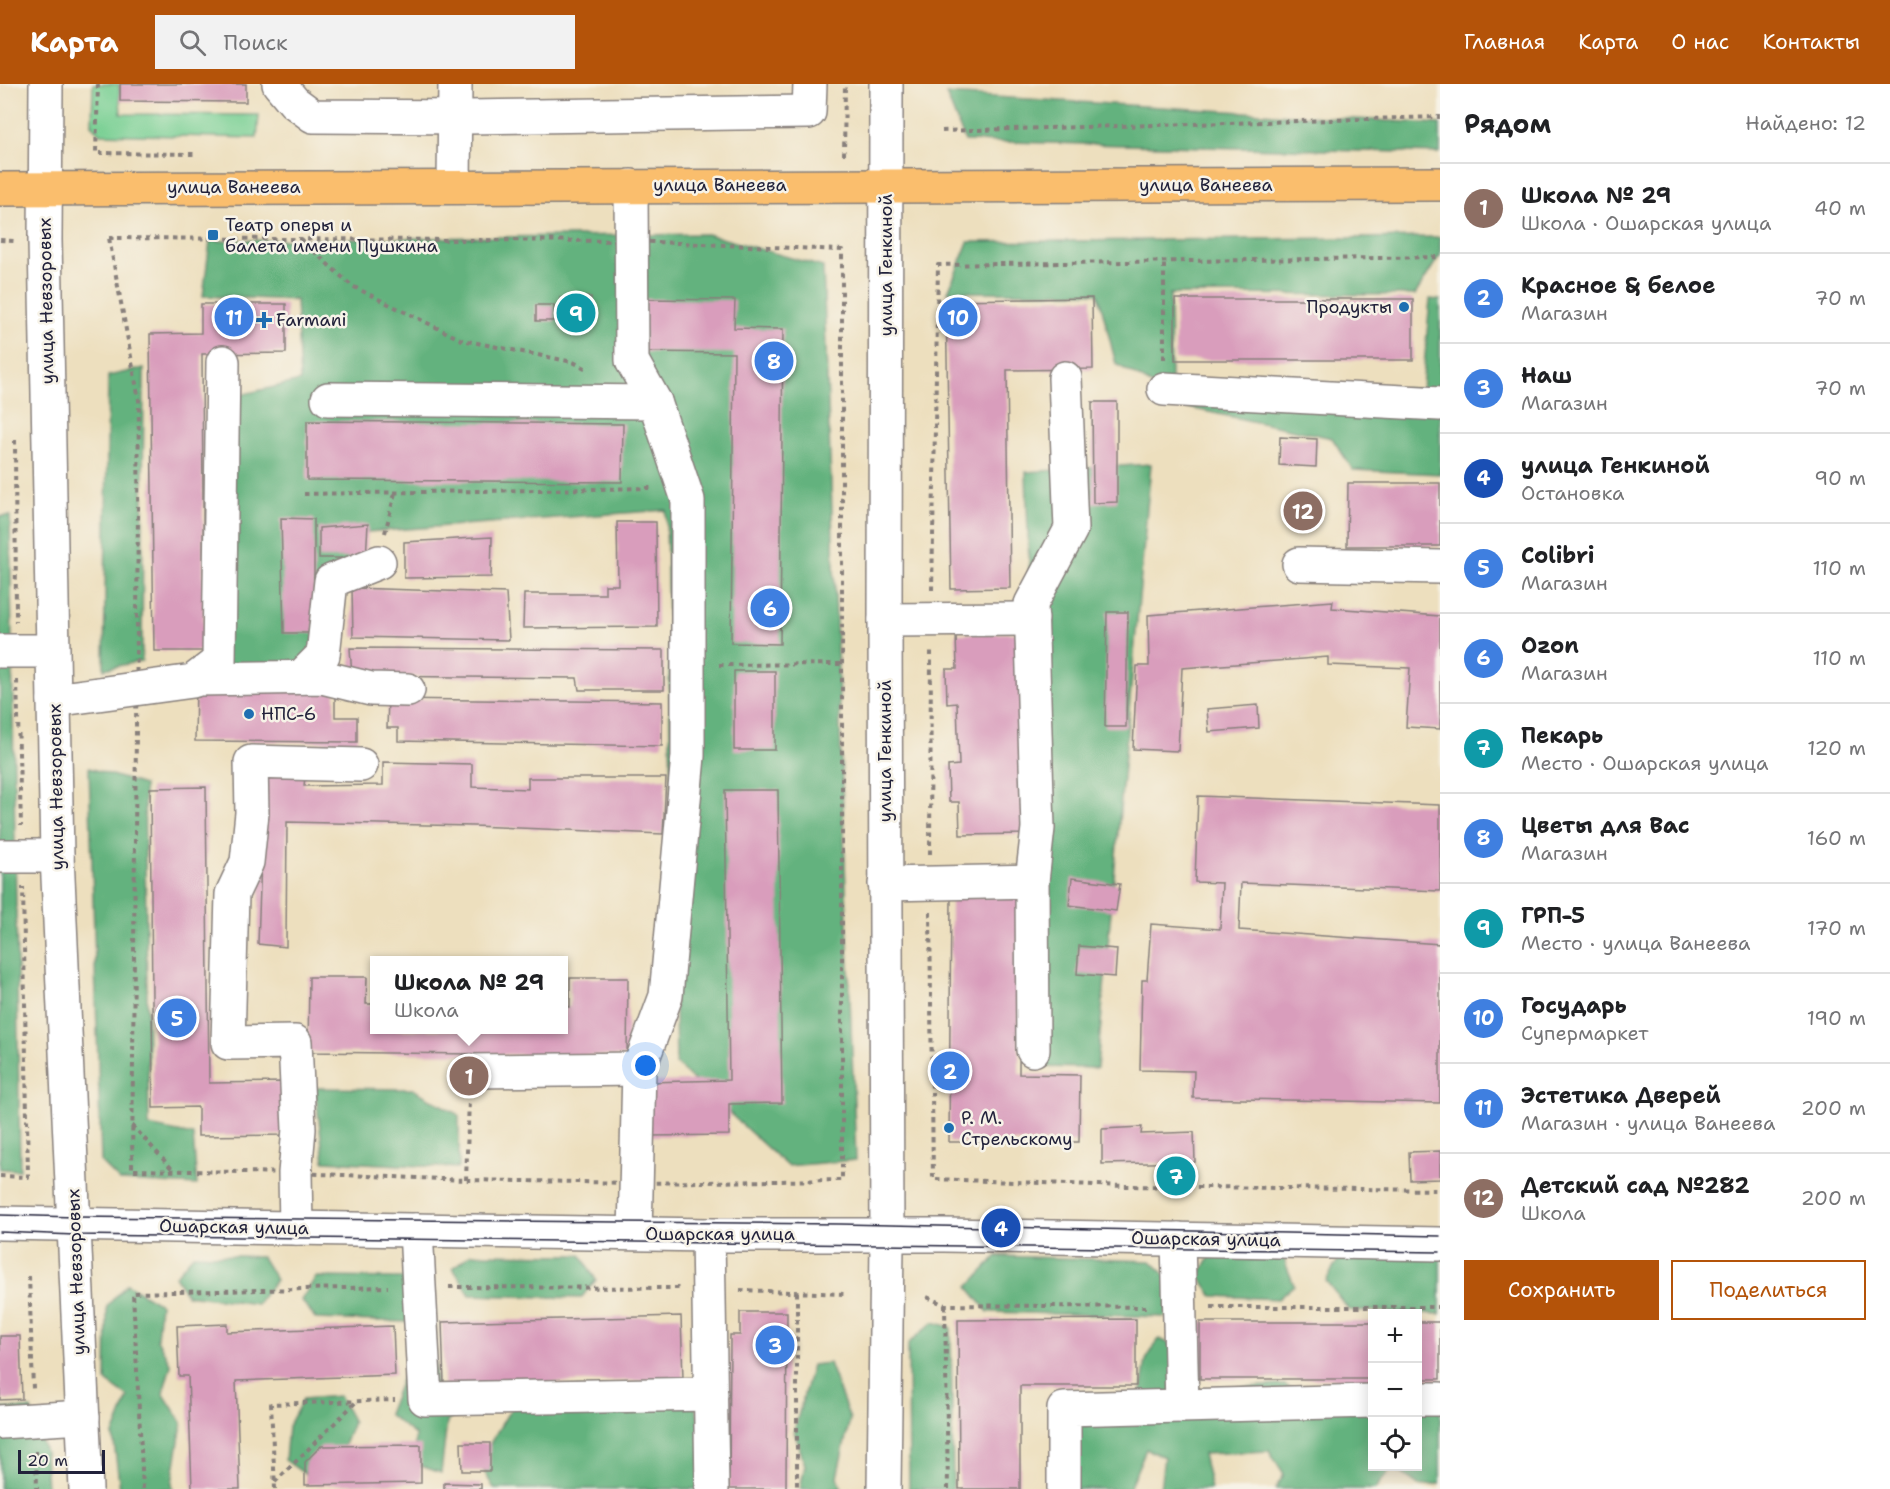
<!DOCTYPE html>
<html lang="ru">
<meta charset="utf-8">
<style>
:root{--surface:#fff;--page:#f2f2f2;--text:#202124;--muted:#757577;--line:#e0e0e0;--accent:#b45309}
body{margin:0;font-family:"Shantell Sans",sans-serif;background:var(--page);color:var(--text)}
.controls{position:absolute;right:18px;bottom:18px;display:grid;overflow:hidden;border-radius:0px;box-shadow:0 3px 15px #0003}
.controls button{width:54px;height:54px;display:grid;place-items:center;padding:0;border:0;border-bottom:2px solid var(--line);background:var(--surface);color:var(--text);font:30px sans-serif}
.scale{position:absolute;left:18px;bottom:15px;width:87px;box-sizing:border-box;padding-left:6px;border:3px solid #22223b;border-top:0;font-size:16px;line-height:21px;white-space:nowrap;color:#22223b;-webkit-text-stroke:4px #f7f3e8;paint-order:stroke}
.you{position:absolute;left:646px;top:982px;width:21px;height:21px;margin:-15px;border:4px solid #fff;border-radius:50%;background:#1a73e8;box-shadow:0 0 0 9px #1a73e833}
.badge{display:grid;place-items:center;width:39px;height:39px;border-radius:50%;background:var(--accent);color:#fff;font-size:20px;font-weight:700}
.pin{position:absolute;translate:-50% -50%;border:3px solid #fff;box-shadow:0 2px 6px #0006}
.popup{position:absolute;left:370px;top:872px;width:198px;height:78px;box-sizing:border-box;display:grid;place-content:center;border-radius:0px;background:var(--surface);filter:drop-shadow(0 2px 4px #0005);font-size:20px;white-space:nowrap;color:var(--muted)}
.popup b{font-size:22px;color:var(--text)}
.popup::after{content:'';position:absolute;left:50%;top:100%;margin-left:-12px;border:12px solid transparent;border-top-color:var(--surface)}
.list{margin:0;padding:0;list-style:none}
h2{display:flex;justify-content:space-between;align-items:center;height:78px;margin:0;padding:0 24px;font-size:26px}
h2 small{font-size:20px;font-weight:400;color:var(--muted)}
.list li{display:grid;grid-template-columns:39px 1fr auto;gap:18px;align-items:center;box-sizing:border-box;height:90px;padding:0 24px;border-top:2px solid var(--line)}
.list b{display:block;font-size:22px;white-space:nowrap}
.list p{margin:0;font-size:20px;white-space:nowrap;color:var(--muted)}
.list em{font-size:20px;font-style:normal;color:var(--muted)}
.actions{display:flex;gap:12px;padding:18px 24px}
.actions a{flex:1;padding:14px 0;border:2px solid var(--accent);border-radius:0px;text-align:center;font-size:21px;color:var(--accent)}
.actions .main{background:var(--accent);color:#fff}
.icon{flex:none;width:33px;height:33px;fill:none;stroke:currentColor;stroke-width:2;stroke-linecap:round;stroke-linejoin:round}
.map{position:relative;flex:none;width:1440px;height:1405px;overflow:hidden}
header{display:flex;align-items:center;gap:36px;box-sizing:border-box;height:84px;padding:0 30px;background:var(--accent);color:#fff}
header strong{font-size:28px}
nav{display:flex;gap:33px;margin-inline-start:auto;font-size:21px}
.search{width:420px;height:54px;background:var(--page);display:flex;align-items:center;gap:15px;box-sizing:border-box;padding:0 21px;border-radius:0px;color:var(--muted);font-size:22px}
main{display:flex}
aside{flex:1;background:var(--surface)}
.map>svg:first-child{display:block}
</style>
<header>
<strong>Карта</strong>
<div class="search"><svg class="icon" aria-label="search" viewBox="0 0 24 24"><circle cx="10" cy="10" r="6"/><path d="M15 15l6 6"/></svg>Поиск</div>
<nav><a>Главная</a><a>Карта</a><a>О нас</a><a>Контакты</a></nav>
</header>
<main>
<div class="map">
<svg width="1440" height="1405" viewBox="0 0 1440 1405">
<rect width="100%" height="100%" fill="#f7f3e8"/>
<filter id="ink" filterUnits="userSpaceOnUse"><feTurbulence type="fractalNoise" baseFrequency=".0167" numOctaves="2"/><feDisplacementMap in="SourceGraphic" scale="12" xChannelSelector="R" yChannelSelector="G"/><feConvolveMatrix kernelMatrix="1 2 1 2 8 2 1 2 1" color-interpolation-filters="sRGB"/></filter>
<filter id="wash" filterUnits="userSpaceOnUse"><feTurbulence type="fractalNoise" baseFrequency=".008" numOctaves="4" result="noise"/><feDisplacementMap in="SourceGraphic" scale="24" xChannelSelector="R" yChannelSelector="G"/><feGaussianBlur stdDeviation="1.35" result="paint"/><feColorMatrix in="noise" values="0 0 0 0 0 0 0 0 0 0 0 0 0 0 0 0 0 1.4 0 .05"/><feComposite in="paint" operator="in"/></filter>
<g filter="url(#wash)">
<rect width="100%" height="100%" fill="#eddfbe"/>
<polygon fill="#7ad094" stroke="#4e7968" stroke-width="1.5" points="93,0 119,0 121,30 259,31 257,54 100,50 92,42"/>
<g fill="#63b27e" stroke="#426a5c" stroke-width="1.5">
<polygon points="946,10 1440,40 1440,69 965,57"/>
<polygon points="707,150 823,183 856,1076 787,1082 676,980 666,426 353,449 328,586 222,588 231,313 300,297 296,216 203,212 210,157"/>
<polygon points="1440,153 1440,171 1415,211 1170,210 1171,299 1422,305 1430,215 1440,216 1440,390 1353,386 1332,354 1176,321 1151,300 1116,280 1098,209 948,208 968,158"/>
<polygon points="144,284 142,577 104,585 108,292"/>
<polygon points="1151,380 1097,984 1033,983 1039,795 1026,388"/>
<polygon points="0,432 10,432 20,1086 0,1085"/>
<polygon points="89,684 144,701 149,1042 193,1051 197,1101 120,1097 101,1078"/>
<polygon points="315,1004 413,1005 459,1031 459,1084 324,1077"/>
<polygon points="1212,1169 1283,1173 1294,1201 1278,1215 1213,1212 1199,1192"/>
<polygon points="194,1170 262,1173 276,1196 257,1220 187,1211 175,1192"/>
<polygon points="471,1170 581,1171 596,1196 581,1214 470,1211 453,1184"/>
<polygon points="1341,1171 1440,1171 1440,1230 1349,1226 1326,1197"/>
<polygon points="997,1172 1151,1177 1172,1197 1166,1233 988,1228 968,1203"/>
<polygon points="316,1193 408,1194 407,1238 316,1235 301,1216"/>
<polygon points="127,1200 160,1220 157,1255 171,1281 163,1309 182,1339 172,1399 173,1405 120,1405 113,1351 128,1313 106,1297 107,1222"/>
<polygon points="933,1238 951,1243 953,1405 909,1405 908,1260"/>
<polygon points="1159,1255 1191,1268 1199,1305 1285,1301 1305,1313 1323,1301 1372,1301 1372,1382 1418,1382 1418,1301 1440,1301 1440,1400 1420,1402 1393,1383 1375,1405 1275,1405 1284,1391 1269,1367 1203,1370 1211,1405 1160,1405 1164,1373 1146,1365 1129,1405 1064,1405 1058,1345 1096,1339 1141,1307 1146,1276"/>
<polygon points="435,1278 436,1303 460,1324 447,1338 441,1389 415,1380 415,1351 388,1330 406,1283"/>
<polygon points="829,1279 850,1335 837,1393 842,1405 800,1405 805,1381 794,1347 812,1281"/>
<polygon points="689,1302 719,1405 494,1405 479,1378 522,1306"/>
<polygon points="339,1312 353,1338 339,1374 309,1393 285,1376 288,1343 303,1315"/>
<polygon points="0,1324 31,1325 45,1368 47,1405 0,1405"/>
</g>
<g id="blocks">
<g fill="#d99dbc">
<polygon points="120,0 246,0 246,18 120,17"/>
<polygon points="591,213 591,243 561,244 560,214"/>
<polygon points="1092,214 1093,285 1007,286 1010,504 951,505 946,216"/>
<polygon points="645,215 735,216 734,244 783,245 780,560 731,559 734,269 644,268"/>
<rect x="1175" y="215" width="238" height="61"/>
<polygon points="201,220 286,220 286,269 202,270 204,567 154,567 150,250 201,249"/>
<polygon points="536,221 554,221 555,237 536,237"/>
<polygon points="1092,318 1117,318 1117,418 1093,419"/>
<polygon points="307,337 623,340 622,398 307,396"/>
<polygon points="1280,353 1317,355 1316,383 1279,381"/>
<polygon points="1348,399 1440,399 1440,462 1347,462"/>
<polygon points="281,434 314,435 314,549 284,549"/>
<polygon points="617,438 656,438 657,543 523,544 524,510 605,510 605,501 618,501"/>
<polygon points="368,440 366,474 319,474 319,444"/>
<polygon points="492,453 491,493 404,494 404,458"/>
<polygon points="352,504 506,509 509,556 353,553"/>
<polygon points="1333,517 1332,524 1440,532 1440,645 1406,643 1410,584 1328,581 1328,573 1182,584 1178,667 1133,665 1137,582 1149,582 1148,531"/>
<polygon points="1107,528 1128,528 1126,643 1105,643"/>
<polygon points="1021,549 1025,750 960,751 959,718 949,718 948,682 959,681 957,619 947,620 946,585 957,585 956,550"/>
<polygon points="350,564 664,566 664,606 579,606 577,594 352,592"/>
<rect x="734" y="587" width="41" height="79"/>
<polygon points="196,602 335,603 335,633 357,633 357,658 195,657"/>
<polygon points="388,615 662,618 662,662 398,657 398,644 387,644"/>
<polygon points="1258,621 1259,644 1209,648 1207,625"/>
<polygon points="383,678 472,680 472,703 528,705 528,694 666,694 663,750 473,742 287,738 286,863 258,860 264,688 306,684 304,702 383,701"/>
<polygon points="206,703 209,999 287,998 287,1051 198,1052 198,1023 153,1024 150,704"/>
<polygon points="725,706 778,706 782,1019 729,1020 729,1051 649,1052 648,998 729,996"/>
<polygon points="1198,712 1440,721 1440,807 1241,799 1239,846 1440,860 1440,1019 1193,1014 1194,987 1140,986 1142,896 1147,896 1151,840 1220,845 1222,799 1195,798"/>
<polygon points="1072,794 1120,800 1116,827 1069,821"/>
<polygon points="951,812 1020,813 1019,990 1080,991 1079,1058 949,1058"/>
<polygon points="1079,862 1117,865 1115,893 1077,890"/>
<polygon points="309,893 367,893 366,920 374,920 374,946 564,946 564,923 570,923 570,894 628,894 627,972 308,968"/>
<polygon points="1142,1043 1141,1050 1194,1048 1195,1078 1102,1080 1102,1045"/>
<polygon points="1440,1067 1440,1095 1410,1096 1409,1068"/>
<polygon points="740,1228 787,1228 786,1405 729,1405 730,1251 740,1251"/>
<polygon points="681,1232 683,1295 444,1302 442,1238"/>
<polygon points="1136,1235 1136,1302 1020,1302 1020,1405 959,1405 958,1236"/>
<rect x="1200" y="1238" width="172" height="57"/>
<rect x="1418" y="1238" width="22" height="57"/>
<polygon points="227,1240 227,1248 393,1242 395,1291 236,1297 240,1405 192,1405 188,1292 179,1292 177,1242"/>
<polygon points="0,1252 20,1252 22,1315 0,1316"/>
<polygon points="461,1359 490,1359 490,1387 462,1387"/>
<polygon points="421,1361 421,1399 305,1401 305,1378 321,1362"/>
<polygon points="444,1399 481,1400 481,1405 444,1405"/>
</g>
</g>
</g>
<g filter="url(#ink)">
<use href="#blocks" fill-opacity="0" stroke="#88807c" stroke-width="1.5"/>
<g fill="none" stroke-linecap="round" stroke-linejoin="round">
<g stroke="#88807c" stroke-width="36">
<g id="minor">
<polyline points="46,0 45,156 57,772 86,1405"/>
<polyline points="279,0 294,18 313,32 468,33 809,28 810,0"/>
<polyline points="454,102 455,0"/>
<polyline points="631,102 632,277 655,318 688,416 688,672 666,912 639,985 635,1149"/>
<polyline points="1164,305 1440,320"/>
<polyline points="328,315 655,318"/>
<polyline points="1299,480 1440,483"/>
<polyline points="885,536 1032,535"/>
<polyline points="0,567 52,567"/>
<polyline points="301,593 323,571 331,497 379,478"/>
<polyline points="196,595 322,593 371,605 408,606"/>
<polyline points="54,616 193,597 219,577 223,278"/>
<polyline points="0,772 57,772"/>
<polyline points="1032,797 1038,744 1031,520 1071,445 1065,294"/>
<polyline points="885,800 1032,797 1033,966"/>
<polyline points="470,987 639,985"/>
<polyline points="0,1139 708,1151 944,1151 1440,1160"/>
<polyline points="296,1144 295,1089 299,1045 295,958 228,959 232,810 247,778 252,729 251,678 361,681"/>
<polyline points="416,1146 425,1315 711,1310"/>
<polyline points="708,1151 712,1405"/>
<polyline points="1178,1155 1182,1322"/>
<polyline points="1418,1315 1440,1315"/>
<polyline points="0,1338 83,1333"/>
<polyline points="884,1405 887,1160 885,536 886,0"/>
<polyline points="1064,1405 1064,1325 1372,1317"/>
</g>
</g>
<g stroke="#88807c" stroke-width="36">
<polyline id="major" points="0,105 1440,100"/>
</g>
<g stroke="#88807c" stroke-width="4" stroke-dasharray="4.5 4.5" stroke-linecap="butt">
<polyline points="98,0 96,69 195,70"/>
<polyline points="942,47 1440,33"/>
<polyline points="844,71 845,0"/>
<polygon points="109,154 631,157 842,166 842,1096 636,1099 466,1096 295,1089 132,1086 139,316"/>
<polyline points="300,155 352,202 462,256 573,278 587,285"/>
<polyline points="0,156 14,157"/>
<polyline points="1164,275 1164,178"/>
<polyline points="15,356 16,538"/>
<polyline points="304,410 653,404"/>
<polyline points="385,449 395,409"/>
<polyline points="932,506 938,181 1440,173"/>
<polyline points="719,581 841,580"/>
<polyline points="17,596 21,742"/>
<polyline points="930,770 931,567"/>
<polyline points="930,828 933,1095 1124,1102 1440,1106"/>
<polyline points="132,1041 173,1086"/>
<polyline points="0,1092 28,1093 23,803"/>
<polyline points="466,1096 469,1016"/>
<polyline points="29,1192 33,1305"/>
<polyline points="449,1203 679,1204"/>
<polyline points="740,1206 844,1210"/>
<polyline points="797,1208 797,1405"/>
<polyline points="927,1213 945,1221 1149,1223"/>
<polyline points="945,1221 948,1405"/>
<polyline points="1211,1223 1440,1223"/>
<polyline points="36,1367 37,1405"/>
<polyline points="275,1398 357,1317"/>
<polyline points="143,1405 133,1209 388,1203"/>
<polyline points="275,1405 271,1320 395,1316"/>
</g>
<use href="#minor" stroke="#fff" stroke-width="33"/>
<use href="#major" stroke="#fabe6d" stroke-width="33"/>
<g stroke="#22223b" stroke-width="1.5">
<polyline points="0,1131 75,1133 841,1140 1440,1152"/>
<polyline points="0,1148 75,1151 1440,1168"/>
</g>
</g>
</g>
<g fill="#1f6fb2" stroke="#f7f3e8" stroke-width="2">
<rect x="207" y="145" width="12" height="12" rx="3"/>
<circle cx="1404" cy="223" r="6"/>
<path d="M261 227h6v6h6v6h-6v6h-6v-6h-6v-6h6z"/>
<circle cx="249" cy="630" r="6"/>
<circle cx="949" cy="1044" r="6"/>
</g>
<g text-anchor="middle" stroke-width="5" stroke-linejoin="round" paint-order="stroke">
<g font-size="18" fill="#22223b" stroke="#f7f3e8">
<text x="720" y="107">улица Ванеева</text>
<text x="1206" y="107">улица Ванеева</text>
<text x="234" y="109">улица Ванеева</text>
<text transform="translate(886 181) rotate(-90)" y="6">улица Генкиной</text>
<text transform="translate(46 217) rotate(-91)" y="6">улица Невзоровых</text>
<text transform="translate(885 667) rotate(-90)" y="6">улица Генкиной</text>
<text transform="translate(56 703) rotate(-91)" y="6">улица Невзоровых</text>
<text transform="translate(234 1143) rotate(1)" y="6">Ошарская улица</text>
<text x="720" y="1156">Ошарская улица</text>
<text transform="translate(1206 1155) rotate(1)" y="6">Ошарская улица</text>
<text transform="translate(76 1188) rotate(-92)" y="6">улица Невзоровых</text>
</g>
<g font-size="18" fill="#22223b" stroke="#f7f3e8" text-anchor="start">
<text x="225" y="147">Театр оперы и<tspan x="225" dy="21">балета имени Пушкина</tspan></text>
<text x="1392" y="229" text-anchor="end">Продукты</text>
<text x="276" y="242">Farmani</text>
<text x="261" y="636">НПС-6</text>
<text x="961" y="1040">Р. М.<tspan x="961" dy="21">Стрельскому</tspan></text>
</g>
</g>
</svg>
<div class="controls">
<button>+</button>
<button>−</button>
<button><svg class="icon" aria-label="locate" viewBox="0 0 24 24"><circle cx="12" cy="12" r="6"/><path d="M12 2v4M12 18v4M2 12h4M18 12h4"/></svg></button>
</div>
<div class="scale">20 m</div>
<div class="you"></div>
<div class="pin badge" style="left:469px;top:992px;background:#8d6e63">1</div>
<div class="popup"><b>Школа № 29</b>Школа</div>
<div class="pin badge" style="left:950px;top:987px;background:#3f7fe0">2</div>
<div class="pin badge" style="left:775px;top:1261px;background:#3f7fe0">3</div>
<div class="pin badge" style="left:1001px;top:1144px;background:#1a4fb4">4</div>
<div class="pin badge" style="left:177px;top:934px;background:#3f7fe0">5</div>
<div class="pin badge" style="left:770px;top:524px;background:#3f7fe0">6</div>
<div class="pin badge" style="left:1176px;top:1092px;background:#0f9aa8">7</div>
<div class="pin badge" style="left:774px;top:277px;background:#3f7fe0">8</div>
<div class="pin badge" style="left:576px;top:229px;background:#0f9aa8">9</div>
<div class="pin badge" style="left:958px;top:233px;background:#3f7fe0">10</div>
<div class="pin badge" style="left:234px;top:233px;background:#3f7fe0">11</div>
<div class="pin badge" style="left:1303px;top:427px;background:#8d6e63">12</div>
</div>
<aside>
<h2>Рядом<small>Найдено: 12</small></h2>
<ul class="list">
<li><span class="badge" style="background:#8d6e63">1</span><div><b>Школа № 29</b><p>Школа · Ошарская улица</p></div><em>40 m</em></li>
<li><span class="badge" style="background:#3f7fe0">2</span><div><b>Красное &amp; белое</b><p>Магазин</p></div><em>70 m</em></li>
<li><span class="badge" style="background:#3f7fe0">3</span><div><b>Наш</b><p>Магазин</p></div><em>70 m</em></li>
<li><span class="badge" style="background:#1a4fb4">4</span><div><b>улица Генкиной</b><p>Остановка</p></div><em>90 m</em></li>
<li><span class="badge" style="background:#3f7fe0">5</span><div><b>Colibri</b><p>Магазин</p></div><em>110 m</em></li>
<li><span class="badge" style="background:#3f7fe0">6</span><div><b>Ozon</b><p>Магазин</p></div><em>110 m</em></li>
<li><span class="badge" style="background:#0f9aa8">7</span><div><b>Пекарь</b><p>Место · Ошарская улица</p></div><em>120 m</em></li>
<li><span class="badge" style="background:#3f7fe0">8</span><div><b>Цветы для Вас</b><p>Магазин</p></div><em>160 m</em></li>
<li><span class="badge" style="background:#0f9aa8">9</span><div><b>ГРП-5</b><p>Место · улица Ванеева</p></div><em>170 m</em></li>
<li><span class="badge" style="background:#3f7fe0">10</span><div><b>Государь</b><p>Супермаркет</p></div><em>190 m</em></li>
<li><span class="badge" style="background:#3f7fe0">11</span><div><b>Эстетика Дверей</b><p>Магазин · улица Ванеева</p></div><em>200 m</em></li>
<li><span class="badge" style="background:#8d6e63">12</span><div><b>Детский сад №282</b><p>Школа</p></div><em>200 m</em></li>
</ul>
<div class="actions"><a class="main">Сохранить</a><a>Поделиться</a></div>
</aside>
</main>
